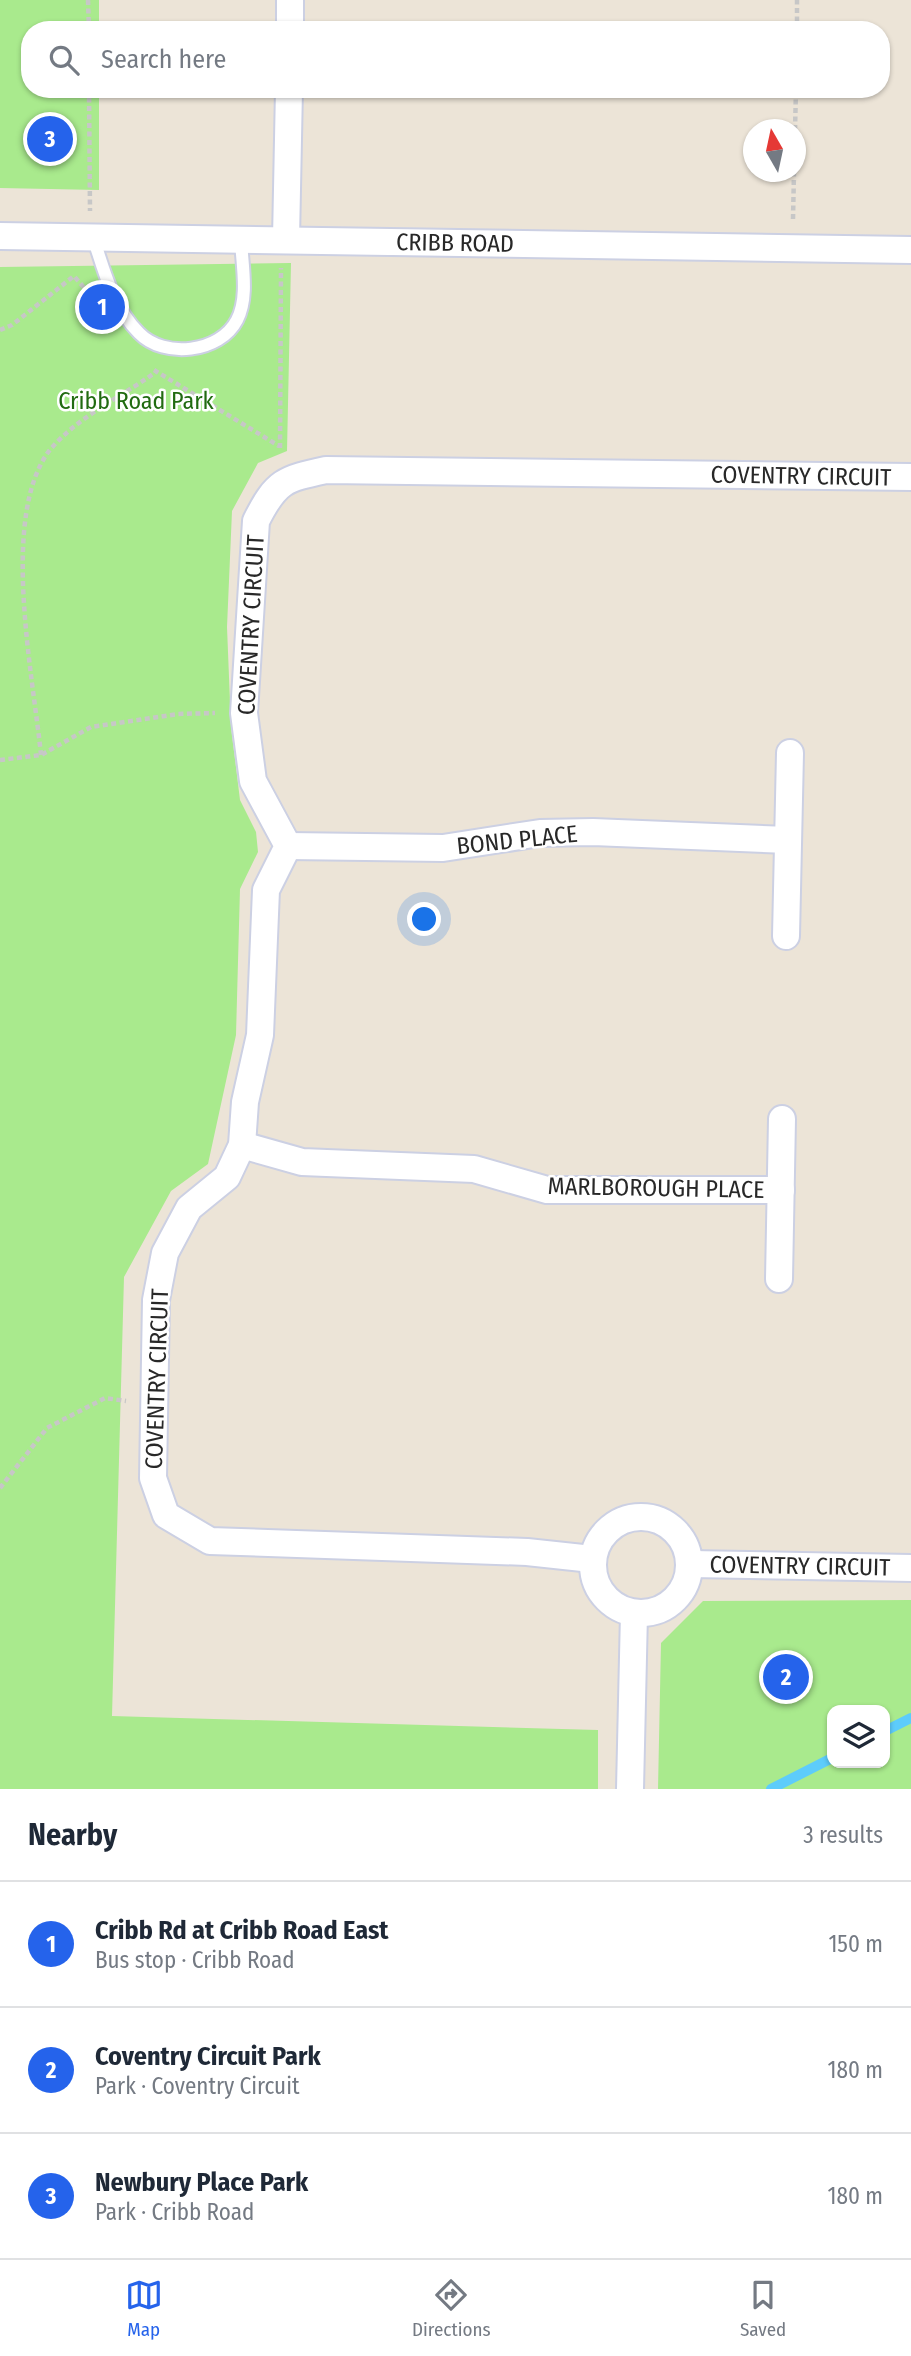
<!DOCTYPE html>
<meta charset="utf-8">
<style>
:root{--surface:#fff;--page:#f6f6f7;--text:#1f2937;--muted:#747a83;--line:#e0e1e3;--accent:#2563eb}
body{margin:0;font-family:"Fira Sans Condensed",sans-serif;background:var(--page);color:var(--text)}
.controls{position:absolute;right:21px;bottom:21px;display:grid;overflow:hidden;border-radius:14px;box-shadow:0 2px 5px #0004}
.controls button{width:63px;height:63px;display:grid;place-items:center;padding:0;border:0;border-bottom:2px solid var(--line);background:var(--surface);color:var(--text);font:35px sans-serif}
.compass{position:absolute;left:743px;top:119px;width:63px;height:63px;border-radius:50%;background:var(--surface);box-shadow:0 2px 5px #0004;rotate:351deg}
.you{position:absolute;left:425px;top:920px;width:24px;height:24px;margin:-18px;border:5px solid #fff;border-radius:50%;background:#1a73e8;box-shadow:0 0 0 10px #1a73e833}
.badge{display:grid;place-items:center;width:46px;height:46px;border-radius:50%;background:var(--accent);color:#fff;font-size:23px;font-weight:700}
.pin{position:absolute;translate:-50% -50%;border:4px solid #fff;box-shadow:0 2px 7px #0006}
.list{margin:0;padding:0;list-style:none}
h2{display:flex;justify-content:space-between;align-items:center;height:91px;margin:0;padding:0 28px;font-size:30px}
h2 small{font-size:23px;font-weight:400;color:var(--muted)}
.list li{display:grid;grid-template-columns:46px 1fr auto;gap:21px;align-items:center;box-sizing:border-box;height:126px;padding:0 28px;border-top:2px solid var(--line)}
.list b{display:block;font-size:26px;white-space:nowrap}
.list p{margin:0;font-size:23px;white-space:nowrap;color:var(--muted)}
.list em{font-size:23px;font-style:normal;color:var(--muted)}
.icon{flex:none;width:38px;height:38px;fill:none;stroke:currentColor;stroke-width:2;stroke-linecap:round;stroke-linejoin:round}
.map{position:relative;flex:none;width:911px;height:1789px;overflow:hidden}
.search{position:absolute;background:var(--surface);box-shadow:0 2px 5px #0004;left:21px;right:21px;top:21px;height:77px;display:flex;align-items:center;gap:18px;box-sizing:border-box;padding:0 24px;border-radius:28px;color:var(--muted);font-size:26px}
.sheet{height:469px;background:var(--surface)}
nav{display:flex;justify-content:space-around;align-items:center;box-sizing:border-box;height:98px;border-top:2px solid var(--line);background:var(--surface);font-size:19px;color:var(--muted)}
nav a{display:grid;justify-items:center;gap:4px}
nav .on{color:var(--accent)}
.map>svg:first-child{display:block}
</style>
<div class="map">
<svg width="911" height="1789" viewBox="0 0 911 1789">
<rect width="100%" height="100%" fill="#ece4d7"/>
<g fill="#a9ea8d" fill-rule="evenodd">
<polygon points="0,0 99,0 99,30 30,30 30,89 99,89 99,190 0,188"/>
<polygon points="291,263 287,451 258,463 232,511 227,627 231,727 240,800 256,832 258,852 240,889 236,1035 208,1164 171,1191 124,1277 112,1716 598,1730 598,1789 0,1789 0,267"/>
<path d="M911,1600V1789H658L661,1643L703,1601ZM885,1710V1763H832V1710Z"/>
</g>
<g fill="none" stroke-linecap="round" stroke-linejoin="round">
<g stroke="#5dccfb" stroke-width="10">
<polyline points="885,1731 911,1718"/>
<polyline points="771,1789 832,1758"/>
</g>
<g stroke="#ccd0e3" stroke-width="16">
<path id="lane" d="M93,237C104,271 113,307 139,333C164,359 220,353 237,320C249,297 242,265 241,240"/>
</g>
<g stroke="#ccd0e3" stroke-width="30">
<g id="street">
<polyline points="290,30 290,0"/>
<polyline points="0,236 911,250"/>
<polyline points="286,239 289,89"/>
<polyline points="288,846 443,848 540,833 593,832 788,840"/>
<polyline points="786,936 790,753"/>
<polyline points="242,1145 302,1162 474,1169 547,1190 781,1190"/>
<polyline points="779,1279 782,1119"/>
<circle cx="641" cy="1565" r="48"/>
<path d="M592,1559L527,1552L210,1541L166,1515L153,1478L156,1300L165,1253L189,1208L227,1177L242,1145L245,1102L260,1035L266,890L288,846L253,781L244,713L256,521C276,481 284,479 326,470L911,477"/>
<polyline points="690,1564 911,1568"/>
<polyline points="630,1789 634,1613"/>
</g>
</g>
<g stroke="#c7c7c7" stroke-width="4.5" stroke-dasharray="5 3.5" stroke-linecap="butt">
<polyline points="88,0 89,30"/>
<polyline points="797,30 797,0"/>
<polyline points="89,89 90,211"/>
<polyline points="795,130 796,89"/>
<polyline points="793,219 794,172"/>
<polyline points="0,330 12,325 74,276 86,290"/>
<polyline points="154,370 279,446"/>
<polyline points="280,448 281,268"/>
<path d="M41,755C33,675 0,517 49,451C77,417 121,397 156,372"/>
<polyline points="0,760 41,755 91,727 178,714 215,713"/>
<polyline points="0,1488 47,1428 105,1398 126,1401"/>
</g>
<use href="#lane" stroke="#fff" stroke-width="12"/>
<use href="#street" stroke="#fff" stroke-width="26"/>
</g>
<g text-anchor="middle" stroke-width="5" stroke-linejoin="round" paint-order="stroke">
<g font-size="24" fill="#282828" stroke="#fff">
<text transform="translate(455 243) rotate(1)" y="8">CRIBB ROAD</text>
<text transform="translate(801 476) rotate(1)" y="8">COVENTRY CIRCUIT</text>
<text transform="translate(251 625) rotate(-87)" y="8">COVENTRY CIRCUIT</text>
<text transform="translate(517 840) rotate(-6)" y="8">BOND PLACE</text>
<text transform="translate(656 1188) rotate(1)" y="8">MARLBOROUGH PLACE</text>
<text transform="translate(157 1379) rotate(-88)" y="8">COVENTRY CIRCUIT</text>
<text transform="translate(800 1566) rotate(1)" y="8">COVENTRY CIRCUIT</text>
</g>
<g font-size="24" fill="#216b11" stroke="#fff">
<text x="136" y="409">Cribb Road Park</text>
</g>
</g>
</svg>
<div class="controls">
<button><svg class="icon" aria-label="layers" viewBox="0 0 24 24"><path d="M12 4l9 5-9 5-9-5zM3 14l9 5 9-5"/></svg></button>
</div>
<svg class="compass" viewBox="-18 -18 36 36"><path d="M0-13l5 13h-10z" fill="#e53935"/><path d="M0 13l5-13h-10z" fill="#747a83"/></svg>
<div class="you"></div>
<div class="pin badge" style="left:102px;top:307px">1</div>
<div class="pin badge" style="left:786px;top:1677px">2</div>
<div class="pin badge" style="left:50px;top:139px">3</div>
<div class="search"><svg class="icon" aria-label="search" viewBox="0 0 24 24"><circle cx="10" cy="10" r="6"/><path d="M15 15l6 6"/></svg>Search here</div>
</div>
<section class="sheet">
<h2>Nearby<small>3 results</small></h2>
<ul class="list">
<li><span class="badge">1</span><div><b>Cribb Rd at Cribb Road East</b><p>Bus stop · Cribb Road</p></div><em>150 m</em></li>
<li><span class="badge">2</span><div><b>Coventry Circuit Park</b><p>Park · Coventry Circuit</p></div><em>180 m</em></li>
<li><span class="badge">3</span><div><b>Newbury Place Park</b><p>Park · Cribb Road</p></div><em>180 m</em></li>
</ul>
</section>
<nav>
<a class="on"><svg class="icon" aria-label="map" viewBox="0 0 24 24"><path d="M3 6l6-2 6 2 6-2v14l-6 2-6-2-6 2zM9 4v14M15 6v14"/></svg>Map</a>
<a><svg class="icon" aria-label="directions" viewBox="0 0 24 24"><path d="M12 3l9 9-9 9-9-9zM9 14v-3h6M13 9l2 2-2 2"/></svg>Directions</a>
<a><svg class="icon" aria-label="saved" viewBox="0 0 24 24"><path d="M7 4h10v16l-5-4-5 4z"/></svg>Saved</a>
</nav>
